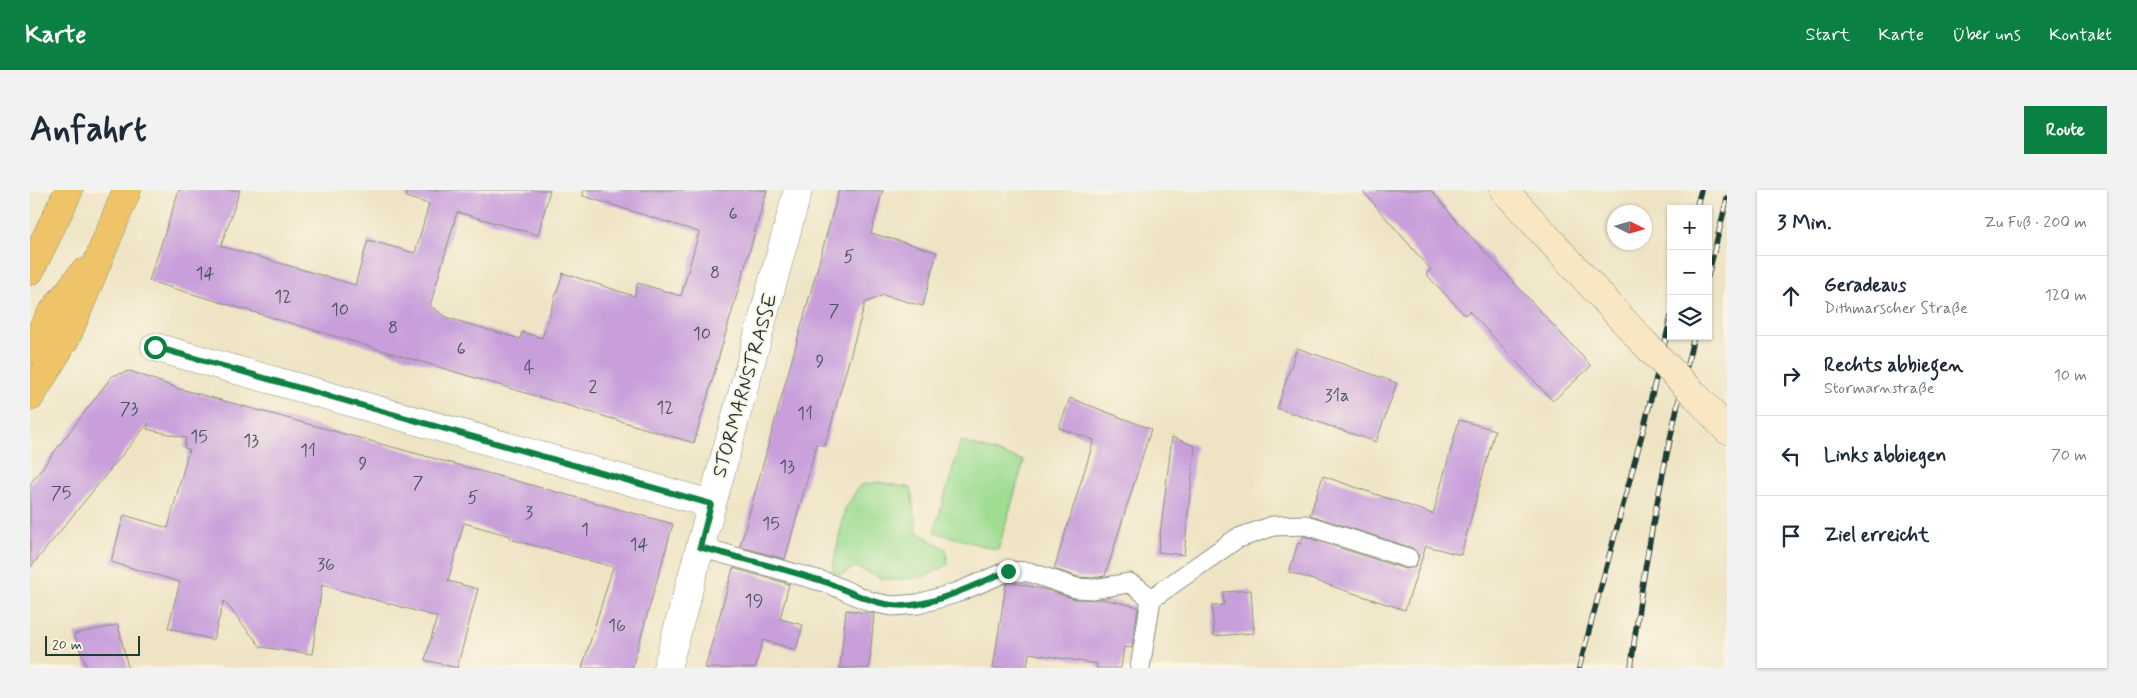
<!DOCTYPE html>
<html lang="de">
<meta charset="utf-8">
<style>
:root{--surface:#fff;--page:#f2f2f3;--text:#1f2937;--muted:#747a83;--line:#e0e1e3;--accent:#0b8043}
body{margin:0;font-family:Mynerve,sans-serif;background:var(--page);color:var(--text)}
.controls{position:absolute;right:15px;top:15px;display:grid;overflow:hidden;border-radius:0px;box-shadow:0 1px 4px #0004}
.controls button{width:45px;height:45px;display:grid;place-items:center;padding:0;border:0;border-bottom:1px solid var(--line);background:var(--surface);color:var(--text);font:25px sans-serif}
.compass{position:absolute;left:1577px;top:15px;width:45px;height:45px;border-radius:50%;background:var(--surface);box-shadow:0 1px 4px #0004;rotate:95deg}
.scale{position:absolute;left:15px;bottom:12px;width:95px;box-sizing:border-box;padding-left:5px;border:2px solid #1f3d34;border-top:0;font-size:14px;line-height:18px;white-space:nowrap;color:#1f3d34;-webkit-text-stroke:4px #fcf5e5;paint-order:stroke}
.stop{position:absolute;width:15px;height:15px;margin:-11px;border:4px solid #0b8043;border-radius:50%;background:#fff}
.stop.end{background:#0b8043;border-color:#fff;box-shadow:0 1px 5px #0008}
.list{margin:0;padding:0;list-style:none}
h2{display:flex;justify-content:space-between;align-items:center;height:65px;margin:0;padding:0 20px;font-size:21px}
h2 small{font-size:16px;font-weight:400;color:var(--muted)}
.list li{display:grid;grid-template-columns:32px 1fr auto;gap:15px;align-items:center;box-sizing:border-box;height:80px;padding:0 20px;border-top:1px solid var(--line)}
.list b{display:block;font-size:19px;white-space:nowrap}
.list p{margin:0;font-size:16px;white-space:nowrap;color:var(--muted)}
.list em{font-size:16px;font-style:normal;color:var(--muted)}
.icon{flex:none;width:28px;height:28px;fill:none;stroke:currentColor;stroke-width:2;stroke-linecap:round;stroke-linejoin:round}
.map{position:relative;flex:none;width:1697px;height:478px;overflow:hidden;border-radius:0px}
header{display:flex;align-items:center;gap:30px;box-sizing:border-box;height:70px;padding:0 25px;background:var(--accent);color:#fff}
header strong{font-size:24px}
nav{display:flex;gap:28px;margin-inline-start:auto;font-size:18px}
.intro{display:flex;align-items:center;justify-content:space-between;box-sizing:border-box;height:120px;padding:0 30px}
h1{margin:0;font-size:35px}
.button{padding:12px 22px;border-radius:0px;background:var(--accent);color:#fff;font-size:18px;font-weight:700}
main{display:flex;gap:30px;padding:0 30px}
aside{flex:1;background:var(--surface);border-radius:0px;box-shadow:0 1px 4px #0004}
.map>svg:first-child{display:block}
</style>
<header>
<strong>Karte</strong>
<nav><a>Start</a><a>Karte</a><a>Über uns</a><a>Kontakt</a></nav>
</header>
<div class="intro"><h1>Anfahrt</h1><a class="button">Route</a></div>
<main>
<div class="map">
<svg width="1697" height="478" viewBox="0 0 1697 478">
<rect width="100%" height="100%" fill="#fcf5e5"/>
<filter id="ink" filterUnits="userSpaceOnUse"><feTurbulence type="fractalNoise" baseFrequency=".02" numOctaves="2"/><feDisplacementMap in="SourceGraphic" scale="10" xChannelSelector="R" yChannelSelector="G"/><feConvolveMatrix kernelMatrix="1 2 1 2 8 2 1 2 1" color-interpolation-filters="sRGB"/></filter>
<filter id="wash" filterUnits="userSpaceOnUse"><feTurbulence type="fractalNoise" baseFrequency=".0096" numOctaves="4" result="noise"/><feDisplacementMap in="SourceGraphic" scale="20" xChannelSelector="R" yChannelSelector="G"/><feGaussianBlur stdDeviation="1.12" result="paint"/><feColorMatrix in="noise" values="0 0 0 0 0 0 0 0 0 0 0 0 0 0 0 0 0 1.4 0 .05"/><feComposite in="paint" operator="in"/></filter>
<g filter="url(#wash)">
<rect width="100%" height="100%" fill="#eee4c4"/>
<g fill="#9edd92" stroke="#5e8d63">
<polygon points="931,251 994,271 968,360 904,342"/>
<path d="M849,292L881,298L887,342L916,359L918,374C902,387 872,393 851,388C842,385 834,380 825,377L811,385L802,381L815,319L830,295Z"/>
</g>
<g id="blocks">
<g fill="#c89fdb">
<polygon points="149,0 210,0 191,56 325,95 338,50 385,63 399,14 376,7 377,0 520,0 508,45 427,22 400,116 418,128 490,149 492,142 512,148 533,83 604,106 608,93 651,106 669,42 553,6 553,0 737,0 664,253 119,91"/>
<polygon points="809,0 853,0 841,43 907,62 893,116 853,105 835,113 795,256 787,254 755,369 710,357"/>
<polygon points="1332,0 1401,0 1423,27 1561,176 1523,211 1439,121 1435,125 1396,84 1401,80"/>
<polygon points="1267,158 1367,193 1346,252 1247,218"/>
<polygon points="100,181 147,198 643,334 602,478 552,478 583,377 480,349 481,346 434,333 418,391 448,399 427,478 395,470 407,427 292,395 282,464 231,457 194,411 183,450 138,438 150,392 81,372 94,325 138,338 159,259 154,258 156,248 117,239 119,232 0,378 0,294 82,186"/>
<polygon points="1040,208 1121,239 1075,386 1062,388 1048,387 1024,379 1064,250 1029,238"/>
<polygon points="1429,230 1465,240 1431,365 1396,356 1375,420 1259,382 1268,353 1271,354 1273,346 1375,379 1385,377 1389,366 1382,358 1280,325 1293,286 1403,324"/>
<polygon points="1142,247 1165,256 1154,365 1128,362"/>
<polygon points="703,378 759,394 750,429 773,435 766,460 733,450 725,478 675,478"/>
<polygon points="980,392 1017,400 1045,409 1073,409 1108,417 1102,458 1094,457 1091,478 1066,478 1067,474 999,463 997,478 963,478 976,394"/>
<polygon points="1221,400 1224,443 1184,446 1182,416 1194,415 1193,402"/>
<polygon points="816,420 844,424 839,478 810,478"/>
<polygon points="88,435 98,478 57,478 44,444"/>
</g>
</g>
</g>
<g filter="url(#ink)">
<use href="#blocks" fill-opacity="0" stroke="#86907c" stroke-width="1"/>
<g fill="none" stroke-linecap="round" stroke-linejoin="round">
<g stroke="#86907c" stroke-width="21">
<g id="lane">
<polyline points="670,357 798,393 841,412 862,416 888,414 926,403 978,381 999,382 1046,398 1063,399 1099,393 1108,398 1121,409 1206,349 1243,336 1276,335 1378,368"/>
<polyline points="1110,478 1121,409"/>
</g>
</g>
<g stroke="#86907c" stroke-width="29">
<g id="street">
<polyline points="125,157 681,314"/>
<polyline points="637,478 768,0"/>
</g>
</g>
<g stroke="#86907c" stroke-width="29">
<g id="secondary">
<polyline points="1474,0 1613,152"/>
<polyline points="1666,206 1697,240"/>
</g>
</g>
<g stroke="#86907c" stroke-width="29">
<g id="highway">
<polyline points="0,81 39,0"/>
<polyline points="0,160 22,123 53,83"/>
<polyline points="0,207 37,146 97,0"/>
</g>
</g>
<use href="#lane" stroke="#fff" stroke-width="19"/>
<use href="#street" stroke="#fff" stroke-width="28"/>
<use href="#secondary" stroke="#f9e7c3" stroke-width="28"/>
<use href="#highway" stroke="#efc469" stroke-width="28"/>
<g stroke="#1f3d34" stroke-width="5.5">
<g id="rail">
<polyline points="1666,19 1671,0"/>
<polyline points="1678,86 1697,9"/>
<polyline points="1549,478 1614,237 1641,127"/>
<path d="M1601,478C1614,365 1637,256 1664,146"/>
</g>
</g>
<use href="#rail" stroke="#fcf5e5" stroke-width="4" stroke-dasharray="11" stroke-linecap="butt"/>
<g stroke="#86907c" stroke-width="29" stroke-linecap="butt">
<polyline id="secondary-bridge" points="1613,152 1666,206"/>
</g>
<use href="#secondary-bridge" stroke="#f9e7c3" stroke-width="28"/>
</g>
</g>
<g fill="none" stroke-linecap="round" stroke-linejoin="round" filter="url(#ink)">
<path stroke="#0b8043" stroke-width="6" d="M125,157L681,314L670,357C712,369 756,379 798,393C829,405 854,421 889,414C919,408 949,393 978,381"/>
</g>
<g text-anchor="middle" stroke-width="4" stroke-linejoin="round" paint-order="stroke">
<g font-size="18" fill="#49565e">
<text x="703" y="29">6</text>
<text x="819" y="72">5</text>
<text x="685" y="88">8</text>
<text x="175" y="89">14</text>
<text x="253" y="112">12</text>
<text x="310" y="125">10</text>
<text x="804" y="126">7</text>
<text x="363" y="143">8</text>
<text x="672" y="149">10</text>
<text x="431" y="164">6</text>
<text x="790" y="177">9</text>
<text x="499" y="183">4</text>
<text x="563" y="202">2</text>
<text x="1307" y="211">31a</text>
<text x="635" y="223">12</text>
<text x="99" y="224">73</text>
<text x="775" y="229">11</text>
<text x="169" y="252">15</text>
<text x="221" y="256">13</text>
<text x="278" y="266">11</text>
<text x="333" y="279">9</text>
<text x="757" y="282">13</text>
<text x="388" y="298">7</text>
<text x="31" y="308">75</text>
<text x="443" y="313">5</text>
<text x="499" y="328">3</text>
<text x="741" y="339">15</text>
<text x="555" y="345">1</text>
<text x="609" y="360">14</text>
<text x="296" y="380">36</text>
<text x="724" y="416">19</text>
<text x="587" y="441">16</text>
</g>
<g font-size="20" fill="#1f3d34" stroke="#fcf5e5">
<text transform="translate(714 195) rotate(-74)" y="7">STORMARNSTRASSE</text>
</g>
</g>
</svg>
<div class="controls">
<button>+</button>
<button>−</button>
<button><svg class="icon" aria-label="layers" viewBox="0 0 24 24"><path d="M12 4l9 5-9 5-9-5zM3 14l9 5 9-5"/></svg></button>
</div>
<svg class="compass" viewBox="-18 -18 36 36"><path d="M0-13l5 13h-10z" fill="#e53935"/><path d="M0 13l5-13h-10z" fill="#747a83"/></svg>
<div class="scale">20 m</div>
<div class="stop" style="left:125px;top:157px"></div>
<div class="stop end" style="left:978px;top:381px"></div>
</div>
<aside>
<h2>3 Min.<small>Zu Fuß · 200 m</small></h2>
<ul class="list">
<li><svg class="icon" aria-label="ahead" viewBox="0 0 24 24"><path d="M12 20V5M6 11l6-6 6 6"/></svg><div><b>Geradeaus</b><p>Dithmarscher Straße</p></div><em>120 m</em></li>
<li><svg class="icon" aria-label="right" viewBox="0 0 24 24"><path d="M7 20v-9h11M14 6l5 5-5 5"/></svg><div><b>Rechts abbiegen</b><p>Stormarnstraße</p></div><em>10 m</em></li>
<li><svg class="icon" aria-label="left" viewBox="0 0 24 24"><path d="M17 20v-9H6M10 6l-5 5 5 5"/></svg><div><b>Links abbiegen</b></div><em>70 m</em></li>
<li><svg class="icon" aria-label="arrive" viewBox="0 0 24 24"><path d="M6 21V4h12l-3 4 3 4H6"/></svg><div><b>Ziel erreicht</b></div></li>
</ul>
</aside>
</main>
